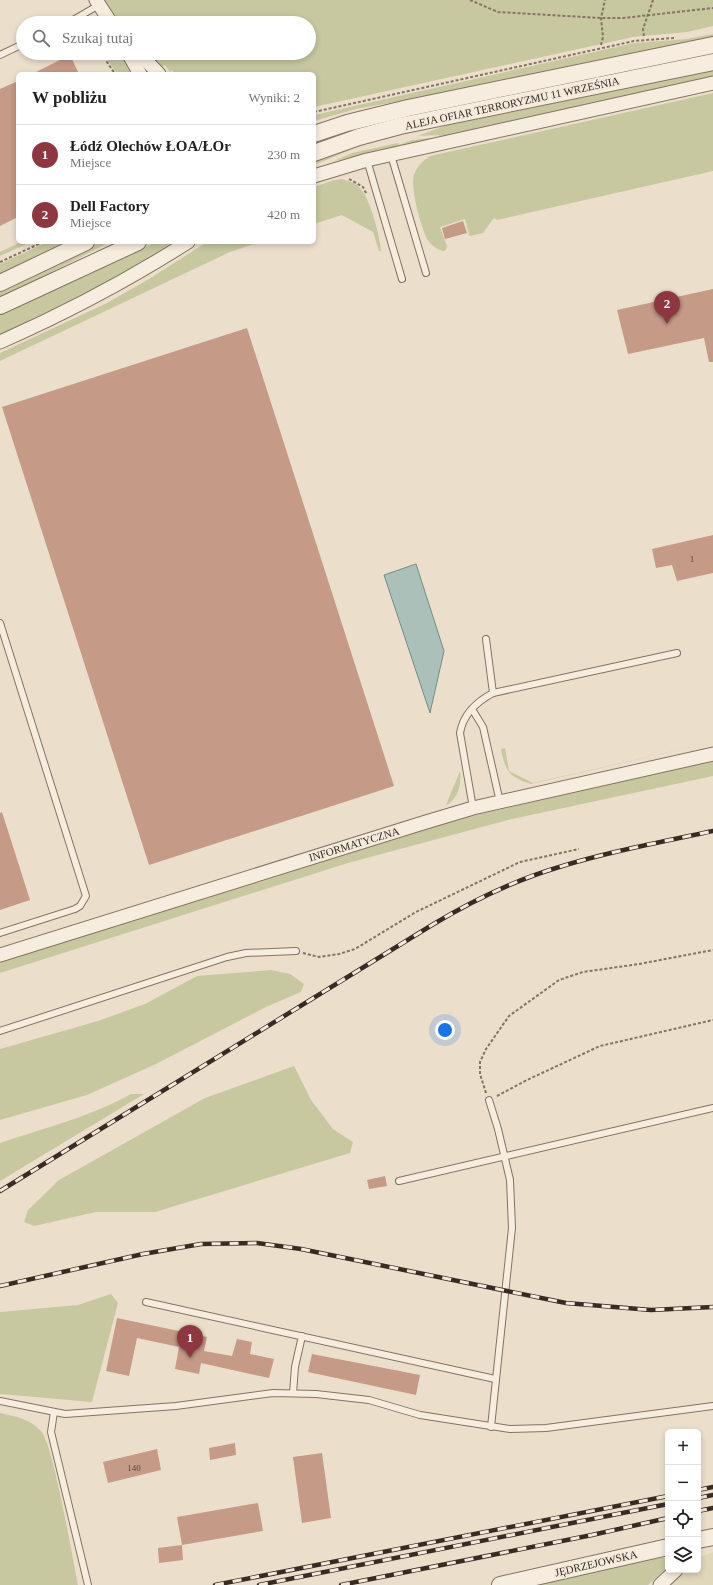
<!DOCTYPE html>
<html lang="pl">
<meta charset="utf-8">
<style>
:root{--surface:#fff;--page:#f2f2f2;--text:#222;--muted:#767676;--line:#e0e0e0;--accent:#8f3740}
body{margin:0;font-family:"Times New Roman",serif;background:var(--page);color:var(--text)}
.controls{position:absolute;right:12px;bottom:12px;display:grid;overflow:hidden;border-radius:6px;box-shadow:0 2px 6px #0003}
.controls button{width:36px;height:36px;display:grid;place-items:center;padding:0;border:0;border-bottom:1px solid var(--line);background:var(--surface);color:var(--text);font:20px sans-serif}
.you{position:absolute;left:445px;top:1030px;width:14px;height:14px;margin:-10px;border:3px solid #fff;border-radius:50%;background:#1a73e8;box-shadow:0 0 0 6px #1a73e833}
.badge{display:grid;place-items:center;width:26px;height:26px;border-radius:50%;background:var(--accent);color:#fff;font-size:13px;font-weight:700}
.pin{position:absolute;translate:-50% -33px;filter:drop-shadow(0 1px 2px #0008)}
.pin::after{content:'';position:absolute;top:21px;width:14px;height:12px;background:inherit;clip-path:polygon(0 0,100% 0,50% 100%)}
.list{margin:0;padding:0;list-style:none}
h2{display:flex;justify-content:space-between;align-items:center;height:52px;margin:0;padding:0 16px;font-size:17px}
h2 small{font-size:13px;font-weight:400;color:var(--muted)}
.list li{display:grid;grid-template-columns:26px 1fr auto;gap:12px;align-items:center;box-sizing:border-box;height:60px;padding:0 16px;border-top:1px solid var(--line)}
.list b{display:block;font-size:15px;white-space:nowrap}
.list p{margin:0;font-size:13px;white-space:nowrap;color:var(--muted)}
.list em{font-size:13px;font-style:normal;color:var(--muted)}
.icon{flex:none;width:22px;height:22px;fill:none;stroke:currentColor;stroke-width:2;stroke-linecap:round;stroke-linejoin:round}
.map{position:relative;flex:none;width:713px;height:1585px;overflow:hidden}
.search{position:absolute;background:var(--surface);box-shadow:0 2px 6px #0003;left:16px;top:16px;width:300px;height:44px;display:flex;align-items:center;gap:10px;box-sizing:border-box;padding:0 14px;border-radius:22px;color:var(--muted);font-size:15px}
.panel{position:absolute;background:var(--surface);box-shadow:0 2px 6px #0003;left:16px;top:72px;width:300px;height:172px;border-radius:6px}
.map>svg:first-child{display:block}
</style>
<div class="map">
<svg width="713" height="1585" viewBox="0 0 713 1585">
<rect width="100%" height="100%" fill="#ebdfcc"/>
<polygon fill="#e0d6ba" points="713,1552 713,1585 668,1585 684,1570 698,1570 698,1558"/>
<g fill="#c7c8a0">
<polygon points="103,0 713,0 713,26 687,32 633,37 314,107 314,74 175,74 172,70 170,72 165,65 162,67 148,53 309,53 309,23 120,23"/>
<polygon points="713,34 713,37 418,98 356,109 314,121 314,115 634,43 687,39"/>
<polygon points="103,53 120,53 132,74 117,74"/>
<polygon points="713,70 713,76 440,137 439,135 418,136 450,124"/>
<path d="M713,93V171L497,220L494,218L483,233L470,236L468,234H469L465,219L440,227L447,246L445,251C438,251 431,245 427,239C421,227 410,188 414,175C417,166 423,161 430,156Z"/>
<polygon points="430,138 431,140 334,161 352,153 398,143 399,145 412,140"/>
<polygon points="350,148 350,150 314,165 314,161"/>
<path d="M342,179C348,181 355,182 359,187C370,197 380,236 381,251H379L373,232L342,215L314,224V187L334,180Z"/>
<polygon points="21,242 31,242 0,256 0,252"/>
<polygon points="47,242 68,242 0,274 0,264"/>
<polygon points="100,242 110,242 0,299 0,290"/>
<polygon points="156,242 176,242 79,298 0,334 0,315"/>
<polygon points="207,242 260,242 230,252 0,361 0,353 107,303 149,279"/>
<path d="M713,742L531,784C509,777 505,771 501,749L505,748L509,771L533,783Z"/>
<polygon points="713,760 713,776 512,819 348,863 0,973 0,962 442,823"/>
<path d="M460,771C462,783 458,800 446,805Z"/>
<polygon points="271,970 290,974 304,984 301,992 266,1007 156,1064 87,1095 0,1120 0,1049 98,1021 145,1004 197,976"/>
<polygon points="294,1066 311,1100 333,1129 353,1142 350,1153 155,1212 96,1212 34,1226 24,1222 28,1210 59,1180 205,1098"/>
<path d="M131,1094H144L0,1181V1143C44,1128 90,1117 131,1094Z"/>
<polygon points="111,1294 118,1303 92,1402 0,1394 0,1312 78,1305"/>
<path d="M0,1413C15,1416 30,1419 41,1431C53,1443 73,1561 78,1585H0Z"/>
<polygon points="659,1558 668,1558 668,1567 648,1585 534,1585"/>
</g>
<polygon fill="#abc0b8" stroke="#738e85" points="416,564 444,651 430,713 384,575"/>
<g fill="#c59a86">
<polygon points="70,55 79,74 32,74"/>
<polygon points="18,81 18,217 0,226 0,89"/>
<polygon points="463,221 467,233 445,239 442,228"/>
<polygon points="713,289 713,362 709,362 704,338 628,354 617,310"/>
<polygon points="247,328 394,786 149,865 2,407"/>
<polygon points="713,535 713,573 677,581 672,565 656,568 652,549"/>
<polygon points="2,812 30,900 0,910 0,813"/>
<polygon points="385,1176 387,1186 369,1189 367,1180"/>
<polygon points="117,1318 207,1337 204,1351 232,1356 237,1339 252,1342 250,1354 274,1359 269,1378 201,1363 199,1374 175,1369 179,1347 137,1338 129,1376 106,1371"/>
<polygon points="312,1354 420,1375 416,1395 308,1372"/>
<polygon points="235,1443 236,1455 210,1460 209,1448"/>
<polygon points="157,1449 161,1470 108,1483 103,1462"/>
<polygon points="322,1453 331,1518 302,1523 293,1457"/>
<polygon points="258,1503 263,1531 182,1545 177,1517"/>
<polygon points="182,1545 183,1560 159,1563 158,1548"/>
</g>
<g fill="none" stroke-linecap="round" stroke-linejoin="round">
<g stroke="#867261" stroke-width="8">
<g id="service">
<polyline points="68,23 99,5"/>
<polyline points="0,55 23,44"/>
<polyline points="391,155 426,273"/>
<polyline points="367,160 402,279"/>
<polyline points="0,623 86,896 80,906 75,909 0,933"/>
<polyline points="486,639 493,693"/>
<polyline points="472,709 483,727 500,802"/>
<path d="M473,808L460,733C463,715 476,702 493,693L677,653"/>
<polyline points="0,1031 227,957 246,953 296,951"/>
<polyline points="489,1100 498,1129 510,1180 512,1228 491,1427"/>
<polyline points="399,1181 713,1108"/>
<polyline points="146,1302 495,1379"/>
<polyline points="293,1393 295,1367 302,1336"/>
<polyline points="0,1401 65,1414 176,1406 273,1393 316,1394 369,1400 420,1415 510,1429 546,1428 713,1406"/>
<polyline points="54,1412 51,1432 88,1585"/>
</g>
</g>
<g stroke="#867261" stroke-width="15">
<g id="minor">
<polyline points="96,0 111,23"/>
<polyline points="128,53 140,74"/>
<polyline points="139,53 159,74"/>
<polyline points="314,176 367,160 713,83"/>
<path d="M0,342C68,312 125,282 188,242"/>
<polyline points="0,955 426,822 473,808 713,754"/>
<polyline points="660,1585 676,1570"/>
</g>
</g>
<g stroke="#867261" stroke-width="18">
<g id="tertiary">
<polyline points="314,134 347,123 408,108 713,45"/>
<polyline points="314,153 359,137 400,126 713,62"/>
<polyline points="0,283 86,242"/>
<polyline points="0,306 138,242"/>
<polyline points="698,1540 713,1537"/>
<polyline points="500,1585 668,1547"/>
</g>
</g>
<g stroke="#867261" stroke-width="2" stroke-dasharray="3 2" stroke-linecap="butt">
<polyline points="470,0 498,12 601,18 623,18 713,8"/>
<polyline points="644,36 643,29 653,0"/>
<polyline points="601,45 603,37 601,18 605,0"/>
<polyline points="101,53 115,74"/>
<polyline points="314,112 634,41 674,38"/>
<polyline points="349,179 363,187 367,195"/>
<polyline points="0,262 43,242"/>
<polyline points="303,953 319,957 339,954 355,949 416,912 520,862 579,849"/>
<polyline points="486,1093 480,1074 480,1062 486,1049 509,1016 559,980 583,972 639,964 713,950"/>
<polyline points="497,1096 527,1080 600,1046 713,1020"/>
</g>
<use href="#service" stroke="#f6eddf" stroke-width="6"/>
<use href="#minor" stroke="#f6eddf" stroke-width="13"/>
<use href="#tertiary" stroke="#f6eddf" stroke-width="16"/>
<g stroke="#392b23" stroke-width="4.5">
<g id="rail">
<path d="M0,1191L432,925C472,901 513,881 556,868C607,852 661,842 713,831"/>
<polyline points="0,1286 143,1254 201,1244 257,1243 301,1249 566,1303 651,1310 713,1307"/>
<polyline points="698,1490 713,1487"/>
<polyline points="698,1498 713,1495"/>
<polyline points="698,1511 713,1508"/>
<polyline points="215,1585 668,1496"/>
<polyline points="259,1585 668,1504"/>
<polyline points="341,1585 592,1535 668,1518"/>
</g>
</g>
<use href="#rail" stroke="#f3eadb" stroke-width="3" stroke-dasharray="9" stroke-linecap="butt"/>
</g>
<g text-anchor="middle" stroke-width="4" stroke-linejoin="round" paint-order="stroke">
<g font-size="9" fill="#5c473c">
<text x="692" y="562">1</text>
<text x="134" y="1471">140</text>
</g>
<g font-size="11" fill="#392b23" stroke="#f3eadb">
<text transform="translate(512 103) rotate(-12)" y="4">ALEJA OFIAR TERRORYZMU 11 WRZEŚNIA</text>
<text transform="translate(354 844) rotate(-17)" y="4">INFORMATYCZNA</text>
<text transform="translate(596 1563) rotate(-13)" y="4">JĘDRZEJOWSKA</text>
</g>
</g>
</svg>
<div class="controls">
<button>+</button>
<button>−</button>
<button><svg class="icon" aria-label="locate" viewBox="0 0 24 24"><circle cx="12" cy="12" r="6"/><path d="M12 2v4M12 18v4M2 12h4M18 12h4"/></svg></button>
<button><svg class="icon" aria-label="layers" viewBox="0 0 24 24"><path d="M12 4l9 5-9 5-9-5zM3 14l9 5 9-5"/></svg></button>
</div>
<div class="you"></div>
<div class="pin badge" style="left:190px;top:1358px">1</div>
<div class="pin badge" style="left:667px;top:324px">2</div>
<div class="search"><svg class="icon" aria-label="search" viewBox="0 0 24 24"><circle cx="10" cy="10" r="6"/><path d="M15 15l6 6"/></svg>Szukaj tutaj</div>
<section class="panel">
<h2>W pobliżu<small>Wyniki: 2</small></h2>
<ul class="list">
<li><span class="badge">1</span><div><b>Łódź Olechów ŁOA/ŁOr</b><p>Miejsce</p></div><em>230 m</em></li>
<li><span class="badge">2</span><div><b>Dell Factory</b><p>Miejsce</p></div><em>420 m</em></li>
</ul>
</section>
</div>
